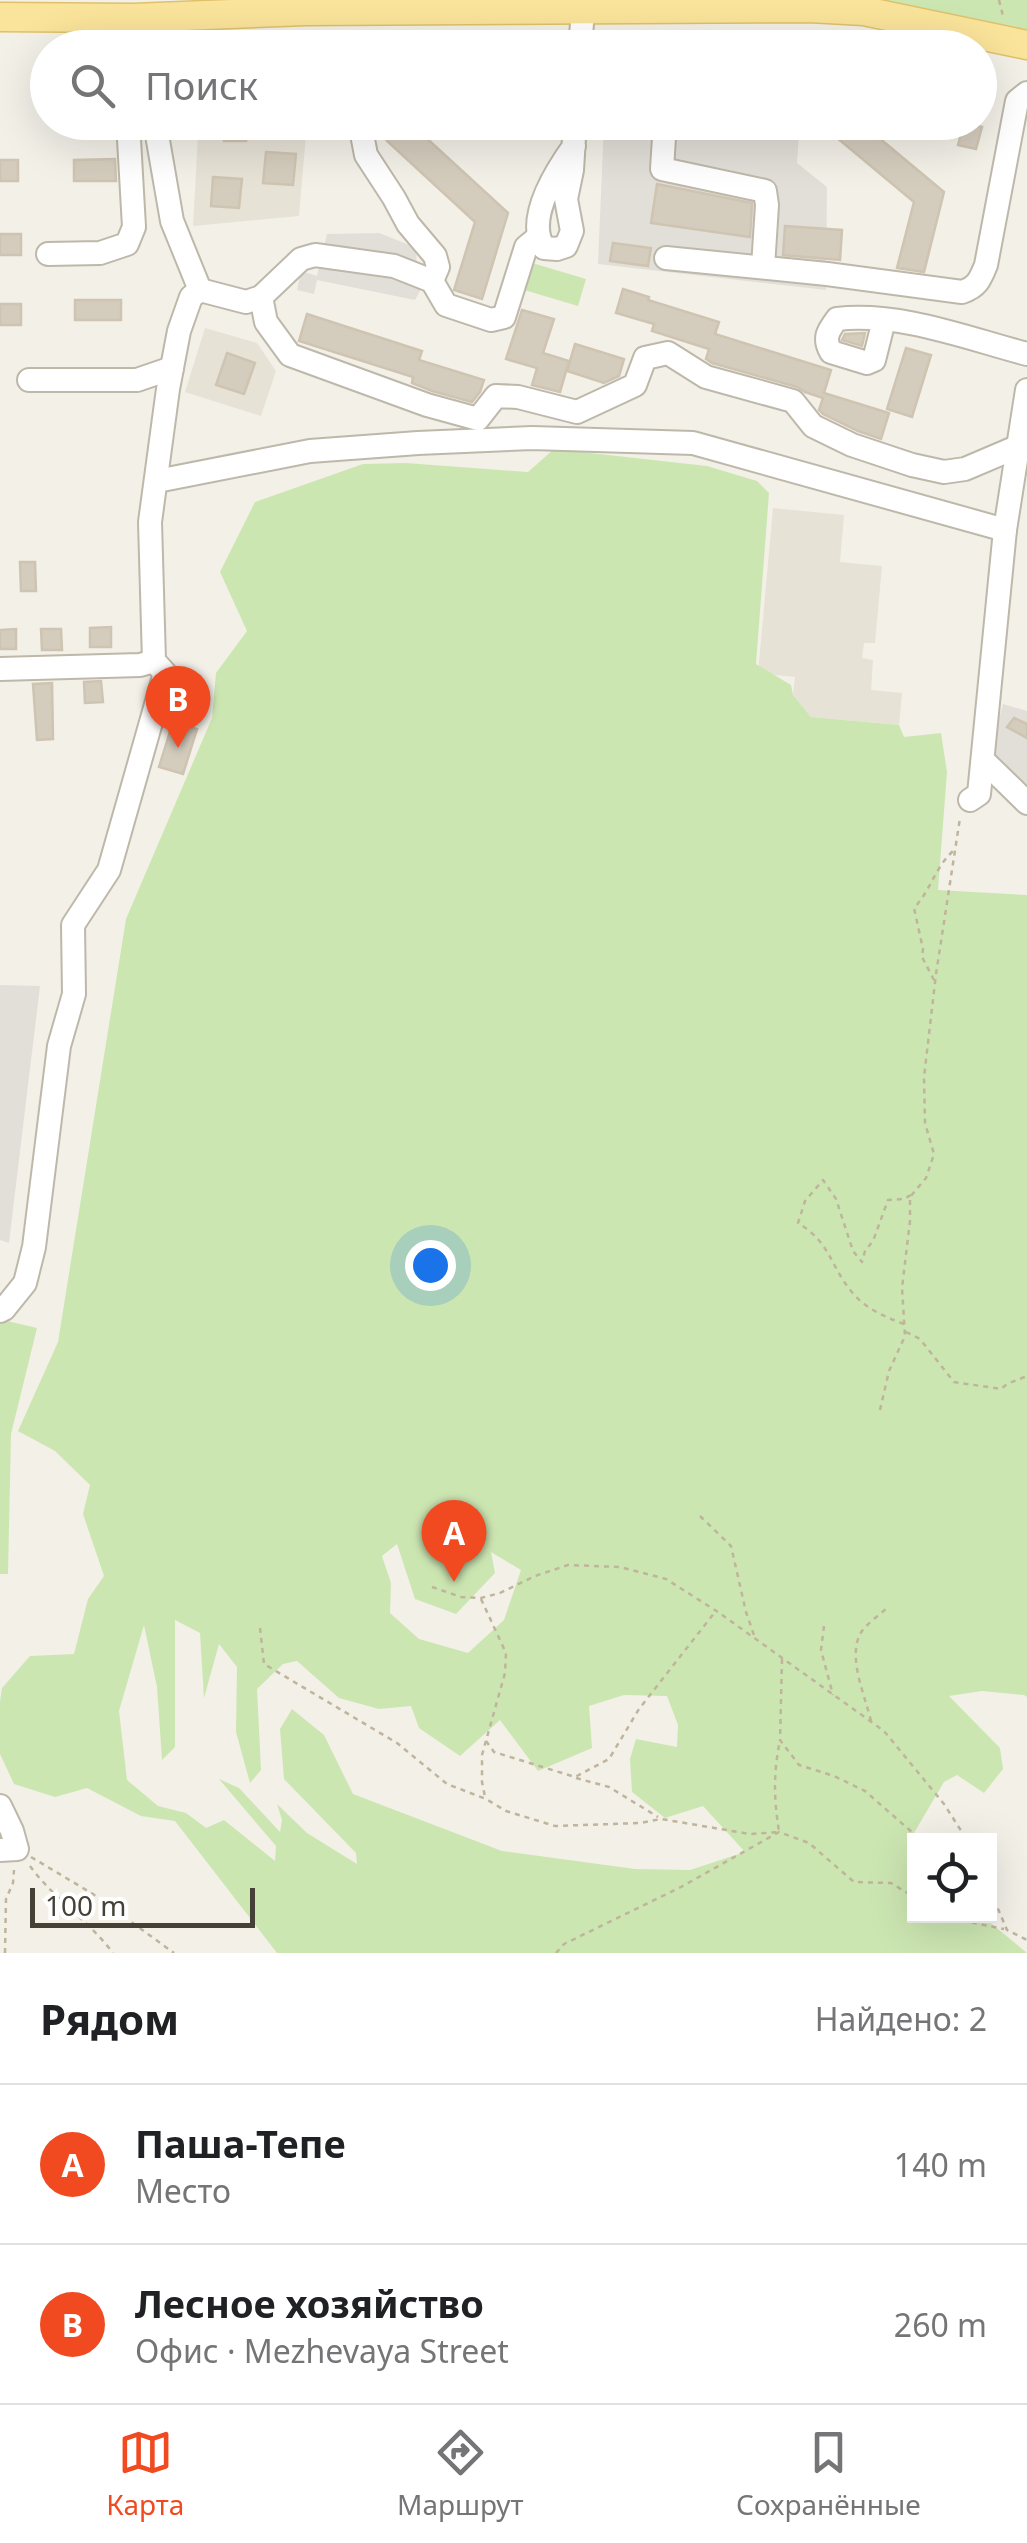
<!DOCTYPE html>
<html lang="ru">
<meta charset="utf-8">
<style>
:root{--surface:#fff;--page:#f2f2f2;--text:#202124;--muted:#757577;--line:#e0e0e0;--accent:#f14a21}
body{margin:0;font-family:"Noto Sans",sans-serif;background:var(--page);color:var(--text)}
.controls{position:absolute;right:30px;bottom:30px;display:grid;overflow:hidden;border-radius:0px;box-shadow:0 10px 40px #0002}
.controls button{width:90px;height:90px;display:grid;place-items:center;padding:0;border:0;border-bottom:2px solid var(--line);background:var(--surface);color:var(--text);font:50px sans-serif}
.scale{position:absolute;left:30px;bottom:25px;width:225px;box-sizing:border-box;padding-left:10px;border:5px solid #464137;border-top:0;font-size:28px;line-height:35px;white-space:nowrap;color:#464137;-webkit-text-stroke:8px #fff;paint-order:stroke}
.you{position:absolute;left:430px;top:1265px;width:35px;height:35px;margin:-25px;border:8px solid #fff;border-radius:50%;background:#1a73e8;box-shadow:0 0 0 15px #1a73e833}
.badge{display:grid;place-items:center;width:65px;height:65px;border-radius:50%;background:var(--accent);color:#fff;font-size:32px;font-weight:700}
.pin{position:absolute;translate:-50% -82px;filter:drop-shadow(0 2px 5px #0008)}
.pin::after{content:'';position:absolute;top:52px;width:35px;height:30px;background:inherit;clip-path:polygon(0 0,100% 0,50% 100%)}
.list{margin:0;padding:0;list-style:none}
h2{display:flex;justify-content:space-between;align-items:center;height:130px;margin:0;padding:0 40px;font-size:42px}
h2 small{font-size:32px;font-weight:400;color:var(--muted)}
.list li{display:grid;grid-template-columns:65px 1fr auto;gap:30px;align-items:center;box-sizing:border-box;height:160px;padding:0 40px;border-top:2px solid var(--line)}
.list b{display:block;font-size:38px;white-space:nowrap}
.list p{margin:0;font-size:32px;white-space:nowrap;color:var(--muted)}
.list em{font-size:32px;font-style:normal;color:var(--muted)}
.icon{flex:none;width:55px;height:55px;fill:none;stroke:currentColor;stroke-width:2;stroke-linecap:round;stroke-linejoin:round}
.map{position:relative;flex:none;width:1027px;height:1953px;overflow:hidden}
.search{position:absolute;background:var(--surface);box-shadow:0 10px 40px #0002;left:30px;right:30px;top:30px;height:110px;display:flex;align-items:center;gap:25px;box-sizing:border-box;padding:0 35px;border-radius:55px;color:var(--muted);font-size:38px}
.sheet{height:450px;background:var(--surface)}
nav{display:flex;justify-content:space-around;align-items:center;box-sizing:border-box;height:140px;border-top:2px solid var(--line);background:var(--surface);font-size:28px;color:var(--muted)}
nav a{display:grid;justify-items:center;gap:5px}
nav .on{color:var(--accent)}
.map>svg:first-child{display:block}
</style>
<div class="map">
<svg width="1027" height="1953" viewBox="0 0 1027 1953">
<rect width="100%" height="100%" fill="#f3f0e8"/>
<g fill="#e7e2d6">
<polygon points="167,123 307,123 299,216 193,226 198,135 181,134"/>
<polygon points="205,328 257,343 276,371 261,416 185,392"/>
<polygon points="773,508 844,515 840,562 882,566 875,643 864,643 862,658 873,660 871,690 902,693 899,725 811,717 793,695 795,677 758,673"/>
</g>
<g fill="#e2dfd9">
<polygon points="607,39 830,42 830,47 607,48"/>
<polygon points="604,123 809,123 799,135 797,163 827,187 826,290 598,264"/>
<polygon points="379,233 417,248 416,267 425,281 415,300 317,280 314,294 297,290 301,271 317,276 327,234"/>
<polygon points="1003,704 1027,711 1027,794 989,758"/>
<polygon points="0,985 40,986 9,1243 0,1240"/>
</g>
<g fill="#cce6b2" fill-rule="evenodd">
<polygon points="880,0 1027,0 1027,32"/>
<polygon points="529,262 586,279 578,306 521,289"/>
<path d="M554,449L707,466L757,481L769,493L756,664L791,685L793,695L811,717L899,725L904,737L941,733L947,772L938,890L1027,895V1697L1024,1695L982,1691L949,1696L1000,1748L1003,1769L984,1793L957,1775L944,1782L908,1843L914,1851V1916H982L1027,1953H277L175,1821L141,1816L87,1788L55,1797L14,1784L0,1754V1702L2,1688L30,1656L74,1654L88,1599L104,1576L83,1514L90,1485L55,1451L18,1431L58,1342L126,919L212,718L216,673L247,631L220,572L255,502L363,464L406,463L528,472ZM397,1544L415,1599L456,1614L495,1573L491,1552L521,1570L504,1620L468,1653L419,1639L390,1613L391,1583L382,1556ZM175,1620L200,1633L204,1698L219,1644L237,1667L236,1732L250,1783L261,1770L257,1689L283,1664L297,1661L339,1698L379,1709L411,1706L419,1728L460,1756L500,1720L538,1771L592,1748L589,1706L624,1695L667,1696L678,1725L677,1747L636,1739L630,1759L632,1792L665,1818L703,1806L745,1852L690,1870L635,1869L502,1851L353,1794L324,1735L292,1709L280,1729L284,1779L356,1853L357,1864L307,1833L277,1804L282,1820L280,1832L239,1788L219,1779L276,1846L275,1861L224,1820L206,1828L186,1813L158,1806L127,1780L119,1711L144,1625L157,1687L162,1760L175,1747Z"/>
<polygon points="3,1320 37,1328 11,1434 8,1574 0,1574 0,1321"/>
</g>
<g fill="#d4ccbd" stroke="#cfc4b1" stroke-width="2.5">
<rect x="224" y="122" width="22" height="19"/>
<polygon points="404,122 409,122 508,213 482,299 454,290 475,222 387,141"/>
<polygon points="818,122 860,122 944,192 924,272 897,268 914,202"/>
<polygon points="964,123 982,127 976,149 958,145"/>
<polygon points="266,152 296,154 293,185 263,183"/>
<polygon points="115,159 116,181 74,181 74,160"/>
<rect x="0" y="160" width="18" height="21"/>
<polygon points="213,177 242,179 239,208 211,206"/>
<polygon points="657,184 752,203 750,237 651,223"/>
<polygon points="785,226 842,230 840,260 783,255"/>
<rect x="0" y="234" width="21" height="21"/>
<polygon points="613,243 651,248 648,266 610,261"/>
<polygon points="623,289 649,297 648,300 719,322 715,334 831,370 824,393 889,413 881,439 858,431 823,414 819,410 823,398 805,392 797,387 712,363 706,359 709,349 652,331 654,324 616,313"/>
<rect x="75" y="300" width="46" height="20"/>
<rect x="0" y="304" width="21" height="21"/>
<polygon points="522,310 554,319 543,353 569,361 560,392 532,385 537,368 506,359"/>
<polygon points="307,314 422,351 419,360 484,380 480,392 472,402 432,391 412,383 413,377 299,341"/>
<polygon points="865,333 862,346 842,340 845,334"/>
<polygon points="575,344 624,359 619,376 604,383 567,371"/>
<polygon points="906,348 931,355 912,417 887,409"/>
<polygon points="227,353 255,363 244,394 216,385"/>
<polygon points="20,562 35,562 36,591 21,591"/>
<polygon points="111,627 111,647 90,647 90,628"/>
<polygon points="16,629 16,649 0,649 0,630"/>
<polygon points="41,629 61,629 62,650 42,650"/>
<polygon points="101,681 103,702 85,703 84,682"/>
<polygon points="52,683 53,739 37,740 33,684"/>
<polygon points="1014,718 1027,724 1027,738 1007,727"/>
<polygon points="173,722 197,729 183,774 159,767"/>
</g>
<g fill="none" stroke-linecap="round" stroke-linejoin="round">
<g stroke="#beb8aa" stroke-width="26">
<g id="minor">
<polyline points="131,48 133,18"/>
<polyline points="580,48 583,11"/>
<polyline points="665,122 662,169 765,191 767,205 763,267"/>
<path d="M574,146C556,171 525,219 544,248L557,249L566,246L572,231L566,199L572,170L575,122"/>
<polyline points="48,254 100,253 127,244 134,227 128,122"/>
<path d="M666,258L827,274L962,292C977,287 980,280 986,265L1017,101L1027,93"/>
<polyline points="432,281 446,305 491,320 504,317 526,247 537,238"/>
<polyline points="200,290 246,302 261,297 301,259 315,255 394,266 432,281 438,267 435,256 408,224 394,198 366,155 361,129 363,122"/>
<polyline points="261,297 266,322 290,355 427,405 478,419 496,396 518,397 577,412 635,385 645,358 668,353 706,377 793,401 813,426 852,445 912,465 944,472 965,469 1019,446 1027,449"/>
<path d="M884,320L874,360L867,363L831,352C823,338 828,331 837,319C901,312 966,338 1027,354"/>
<polyline points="29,380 137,380 172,368"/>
<polyline points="157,481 310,451 418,443 532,438 693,443 1005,530"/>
<polyline points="0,669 140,665 154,661"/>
<polyline points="983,760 1027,803"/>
<polyline points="970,800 979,794 1005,530 1027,390"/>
<polyline points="0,1311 4,1309 25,1283 34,1247 59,1046 74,994 73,925 109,870 165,673 154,661 150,522 168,389 179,331 191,297 200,290 172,221 156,129 151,122"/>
<polyline points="0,1806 12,1831 17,1849 0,1850"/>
</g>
</g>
<g stroke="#dfc16a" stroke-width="31">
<polyline id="major" points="0,17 133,18 306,11 809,8 864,11 1027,45"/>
</g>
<g stroke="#bfb49c" stroke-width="2.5" stroke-dasharray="5 5" stroke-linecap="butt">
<polyline points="999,0 1003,16"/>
<path d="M934,980L922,957L923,949L914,908C931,890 934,869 953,851"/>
<path d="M904,1324C885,1317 864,1308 851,1291C829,1264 831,1243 798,1223L805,1201L823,1180L836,1199L853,1251L862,1262L865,1251L873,1241L888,1200L903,1199L911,1195"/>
<polyline points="906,1332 920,1339 954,1382 1001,1389 1007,1384 1027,1376"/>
<polyline points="880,1410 889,1371 905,1336 902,1288 910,1221 910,1197 926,1178 934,1154 925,1123 924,1077 936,974 960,818"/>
<polyline points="700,1516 731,1546 746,1612 755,1638"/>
<polyline points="432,1587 461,1597 481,1598 500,1593 535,1576 568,1565 620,1567 666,1579 718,1612 884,1731 944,1804 967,1840"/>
<polyline points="481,1599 506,1653 505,1673 482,1755 482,1782 485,1797"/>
<polyline points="824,1626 821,1650 833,1695"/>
<path d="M260,1628L264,1664L397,1743L447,1784L486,1799L506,1811L555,1826L640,1823L661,1819L750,1834L779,1832C774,1798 773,1775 780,1740"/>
<polyline points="782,1659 780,1740 799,1765 834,1776 865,1791 921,1840"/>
<path d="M871,1721C865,1695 846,1655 862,1631C868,1623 879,1615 887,1608"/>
<polyline points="486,1741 494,1752 575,1777 609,1759 639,1709 715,1612"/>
<polyline points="576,1778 609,1787 658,1817"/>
<polyline points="31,1857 93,1894 174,1953"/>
<path d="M30,1866C54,1899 89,1921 113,1953"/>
<polyline points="990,1890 1007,1930 1027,1940"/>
<polyline points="953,1916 969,1922 1004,1929"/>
<polyline points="5,1953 6,1899 13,1883 14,1870"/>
<polyline points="556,1953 564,1944 681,1887 779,1832 809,1843 854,1882 891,1883 914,1897"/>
</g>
<use href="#minor" stroke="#fff" stroke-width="22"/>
<use href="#major" stroke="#fae39a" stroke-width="28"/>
</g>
</svg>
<div class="controls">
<button><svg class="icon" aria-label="locate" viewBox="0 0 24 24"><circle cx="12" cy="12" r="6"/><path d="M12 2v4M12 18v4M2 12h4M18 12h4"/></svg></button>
</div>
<div class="scale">100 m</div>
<div class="you"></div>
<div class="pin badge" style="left:454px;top:1582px">A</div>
<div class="pin badge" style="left:178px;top:748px">B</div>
<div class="search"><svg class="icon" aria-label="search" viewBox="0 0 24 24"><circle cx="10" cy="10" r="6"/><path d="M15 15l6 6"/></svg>Поиск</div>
</div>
<section class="sheet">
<h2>Рядом<small>Найдено: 2</small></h2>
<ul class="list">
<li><span class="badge">A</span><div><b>Паша-Тепе</b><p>Место</p></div><em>140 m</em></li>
<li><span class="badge">B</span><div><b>Лесное хозяйство</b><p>Офис · Mezhevaya Street</p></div><em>260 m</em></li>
</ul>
</section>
<nav>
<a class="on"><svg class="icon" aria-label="map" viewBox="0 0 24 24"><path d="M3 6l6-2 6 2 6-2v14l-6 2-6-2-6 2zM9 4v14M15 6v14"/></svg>Карта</a>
<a><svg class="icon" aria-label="directions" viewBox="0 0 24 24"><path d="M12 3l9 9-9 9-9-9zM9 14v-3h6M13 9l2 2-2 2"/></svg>Маршрут</a>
<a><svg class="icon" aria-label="saved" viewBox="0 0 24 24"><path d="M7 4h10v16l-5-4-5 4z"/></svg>Сохранённые</a>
</nav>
